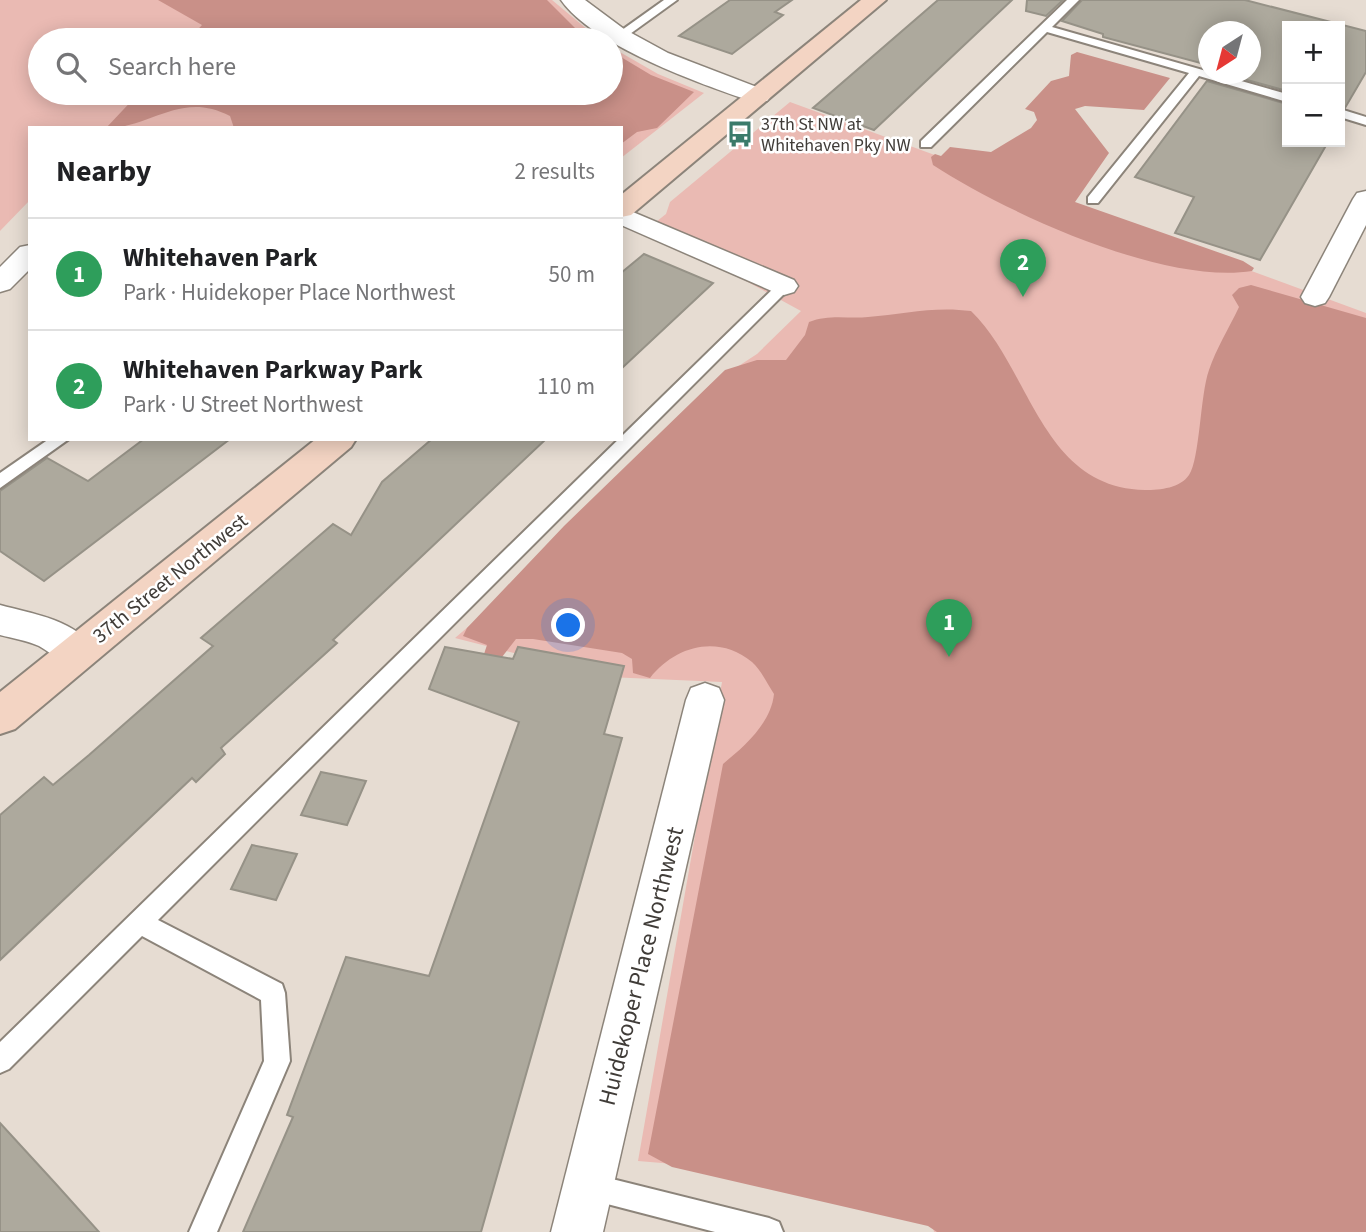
<!DOCTYPE html>
<meta charset="utf-8">
<style>
:root{--surface:#fff;--page:#f2f2f2;--text:#202124;--muted:#757577;--line:#e0e0e0;--accent:#2563eb}
body{margin:0;font-family:"Source Sans 3",sans-serif;background:var(--page);color:var(--text)}
.controls{position:absolute;right:21px;top:21px;display:grid;overflow:hidden;border-radius:0px;box-shadow:0 4px 18px #0003}
.controls button{width:63px;height:63px;display:grid;place-items:center;padding:0;border:0;border-bottom:2px solid var(--line);background:var(--surface);color:var(--text);font:35px sans-serif}
.compass{position:absolute;left:1198px;top:21px;width:63px;height:63px;border-radius:50%;background:var(--surface);box-shadow:0 4px 18px #0003;rotate:216deg}
.you{position:absolute;left:569px;top:626px;width:24px;height:24px;margin:-18px;border:5px solid #fff;border-radius:50%;background:#1a73e8;box-shadow:0 0 0 10px #1a73e833}
.badge{display:grid;place-items:center;width:46px;height:46px;border-radius:50%;background:var(--accent);color:#fff;font-size:23px;font-weight:700}
.pin{position:absolute;translate:-50% -58px;filter:drop-shadow(0 2px 4px #0008)}
.pin::after{content:'';position:absolute;top:37px;width:24px;height:21px;background:inherit;clip-path:polygon(0 0,100% 0,50% 100%)}
.list{margin:0;padding:0;list-style:none}
h2{display:flex;justify-content:space-between;align-items:center;height:91px;margin:0;padding:0 28px;font-size:30px}
h2 small{font-size:23px;font-weight:400;color:var(--muted)}
.list li{display:grid;grid-template-columns:46px 1fr auto;gap:21px;align-items:center;box-sizing:border-box;height:112px;padding:0 28px;border-top:2px solid var(--line)}
.list b{display:block;font-size:26px;white-space:nowrap}
.list p{margin:0;font-size:23px;white-space:nowrap;color:var(--muted)}
.list em{font-size:23px;font-style:normal;color:var(--muted)}
.icon{flex:none;width:38px;height:38px;fill:none;stroke:currentColor;stroke-width:2;stroke-linecap:round;stroke-linejoin:round}
.map{position:relative;flex:none;width:1366px;height:1232px;overflow:hidden}
.search{position:absolute;background:var(--surface);box-shadow:0 4px 18px #0003;left:28px;top:28px;width:595px;height:77px;display:flex;align-items:center;gap:18px;box-sizing:border-box;padding:0 24px;border-radius:38px;color:var(--muted);font-size:26px}
.panel{position:absolute;background:var(--surface);box-shadow:0 4px 18px #0003;left:28px;top:126px;width:595px;height:315px;border-radius:0px}
.map>svg:first-child{display:block}
</style>
<div class="map">
<svg width="1366" height="1232" viewBox="0 0 1366 1232">
<rect width="100%" height="100%" fill="#e6dcd2"/>
<g fill="#eabab3">
<polygon points="0,0 552,0 600,40 40,40 40,93 611,93 611,47 658,74 704,93 621,158 621,128 30,128 30,200 0,231"/>
<polygon points="790,102 1366,313 1366,1232 934,1232 923,1185 638,1161 722,682 608,677 455,638 504,596 711,384 757,354 801,311 746,281 642,233 666,214 670,202"/>
</g>
<g fill="#c99088">
<polygon points="158,0 547,0 578,31 593,40 188,40 202,25"/>
<path d="M611,51L651,75L694,92L657,128L637,132L621,144V128H234L230,116C181,90 151,128 106,128L139,93H611Z"/>
<path d="M1077,52L1170,78L1144,110L1085,106L1075,109L1109,153L1075,202L1243,261L1254,268L1252,271C1163,285 1007,213 933,165L931,157L935,154L941,156L950,147L991,152L1031,128L1037,120L1034,112L1025,109L1051,81L1069,76L1071,55Z"/>
<path d="M1251,285L1366,318V1232H937L928,1226L672,1167L648,1154L723,764C745,746 771,723 774,694C768,685 761,670 752,662C718,634 675,646 650,678L633,673L632,659L622,653L533,639H516L502,657L484,654L487,645L463,636L467,628L564,526L725,370L757,360H786L805,335L809,322C829,314 848,319 868,317C903,314 935,306 971,311C1031,369 1041,488 1145,490C1161,490 1180,488 1189,475C1200,459 1200,395 1209,370C1216,349 1229,328 1239,307L1232,295L1239,288Z"/>
</g>
<g fill="#ada99d" stroke="#969287" stroke-width="2">
<polygon points="730,0 792,0 775,12 783,15 732,54 679,36"/>
<polygon points="938,0 1012,0 874,130 813,108"/>
<polygon points="1027,0 1063,0 1046,16 1026,11"/>
<polygon points="1082,0 1245,0 1366,31 1366,72 1345,108 1340,107 1340,26 1287,26 1287,91 1225,74 1250,74 1250,32 1208,32 1208,65 1103,37 1103,34 1062,21"/>
<polygon points="1207,81 1287,104 1287,142 1328,142 1260,260 1175,233 1194,197 1135,177"/>
<polygon points="644,254 713,283 621,369 621,273"/>
<polygon points="144,439 230,439 44,581 0,551 0,491 47,458 88,481"/>
<polygon points="432,439 546,439 333,640 337,643 221,748 225,754 196,782 192,778 0,960 0,815 44,777 53,785 89,755 213,646 201,638 333,524 351,535 382,482"/>
<polygon points="445,647 513,659 518,647 624,666 604,734 622,738 481,1232 243,1232 293,1117 287,1115 346,957 429,976 519,722 429,689"/>
<polygon points="321,772 366,781 347,825 301,815"/>
<polygon points="252,845 297,854 276,900 231,889"/>
<polygon points="0,1123 55,1183 99,1232 0,1232"/>
</g>
<g fill="none" stroke-linecap="round" stroke-linejoin="round">
<g stroke="#8c847a" stroke-width="4">
<g id="lane">
<polygon points="664,0 677,0 623,39 615,39 615,35"/>
<polygon points="1067,0 1079,0 1052,27 1287,94 1287,102 1199,76 1098,203 1088,203 1088,197 1189,73 1047,32 931,147 921,147 921,141"/>
<polygon points="1340,109 1366,117 1366,125 1340,117"/>
<polygon points="784,281 789,283 789,289 158,920 282,984 285,993 290,1061 217,1232 189,1232 264,1061 261,1000 142,936 9,1069 0,1073 0,1042 779,283"/>
<polygon points="49,439 69,439 0,488 0,473"/>
<polygon points="588,1173 769,1218 779,1222 783,1232 715,1232 588,1199 579,1195 575,1186 579,1177"/>
</g>
</g>
<g stroke="#8c847a" stroke-width="3">
<g id="street">
<path d="M561,0H585L624,29L668,53L767,91L771,96L767,101H751C700,84 592,45 561,0Z"/>
<polygon points="1366,191 1366,225 1329,297 1325,303 1315,306 1305,303 1301,297 1353,199 1357,193"/>
<polygon points="621,207 794,280 798,286 794,292 784,295 774,292 621,225"/>
<polygon points="30,245 30,269 10,289 0,292 0,267 20,247"/>
<path d="M0,605C33,614 79,620 96,653L90,664C67,672 59,657 39,646C28,641 12,638 0,635Z"/>
<polygon points="705,683 719,688 724,700 603,1232 551,1232 686,700 691,688"/>
</g>
</g>
<g stroke="#8c847a" stroke-width="4">
<g id="secondary">
<polygon points="861,0 886,0 631,215 621,217 621,195"/>
<polygon points="316,439 356,439 351,447 15,729 0,734 0,692"/>
</g>
</g>
<use href="#lane" fill="#fff" fill-rule="evenodd"/>
<use href="#street" fill="#fff" fill-rule="evenodd"/>
<use href="#secondary" fill="#f3d4c3" fill-rule="evenodd"/>
</g>
<defs>
<g id="bus-bare" transform="scale(2.1)"><path d="M-5-6H5V4H4V6H2V4H-2V6H-4V4H-5ZM-3.5-4V0h7V-4ZM-3.5 1.2v1.5H-2V1.2ZM2 1.2v1.5H3.5V1.2Z" fill="#3b7b6a" stroke="#fff" stroke-width="2.5" paint-order="stroke"/></g>
</defs>
<g fill-rule="evenodd">
<use href="#bus-bare" x="740" y="134"/>
</g>
<g text-anchor="middle" stroke-width="5" stroke-linejoin="round" paint-order="stroke">
<g font-size="18" fill="#403c38" stroke="#fff" text-anchor="start">
<text x="761" y="130">37th St NW at<tspan x="761" dy="21">Whitehaven Pky NW</tspan></text>
</g>
<g font-size="21" fill="#403c38" stroke="#fff">
<text transform="translate(170 578) rotate(-39)" y="7">37th Street Northwest</text>
</g>
<g font-size="24" fill="#403c38" stroke="#fff">
<text transform="translate(641 966) rotate(-76)" y="8">Huidekoper Place Northwest</text>
</g>
</g>
</svg>
<div class="controls">
<button>+</button>
<button>−</button>
</div>
<svg class="compass" viewBox="-18 -18 36 36"><path d="M0-13l5 13h-10z" fill="#e53935"/><path d="M0 13l5-13h-10z" fill="#757577"/></svg>
<div class="you"></div>
<div class="pin badge" style="left:949px;top:657px;background:#2e9e5b">1</div>
<div class="pin badge" style="left:1023px;top:297px;background:#2e9e5b">2</div>
<div class="search"><svg class="icon" aria-label="search" viewBox="0 0 24 24"><circle cx="10" cy="10" r="6"/><path d="M15 15l6 6"/></svg>Search here</div>
<section class="panel">
<h2>Nearby<small>2 results</small></h2>
<ul class="list">
<li><span class="badge" style="background:#2e9e5b">1</span><div><b>Whitehaven Park</b><p>Park · Huidekoper Place Northwest</p></div><em>50 m</em></li>
<li><span class="badge" style="background:#2e9e5b">2</span><div><b>Whitehaven Parkway Park</b><p>Park · U Street Northwest</p></div><em>110 m</em></li>
</ul>
</section>
</div>
